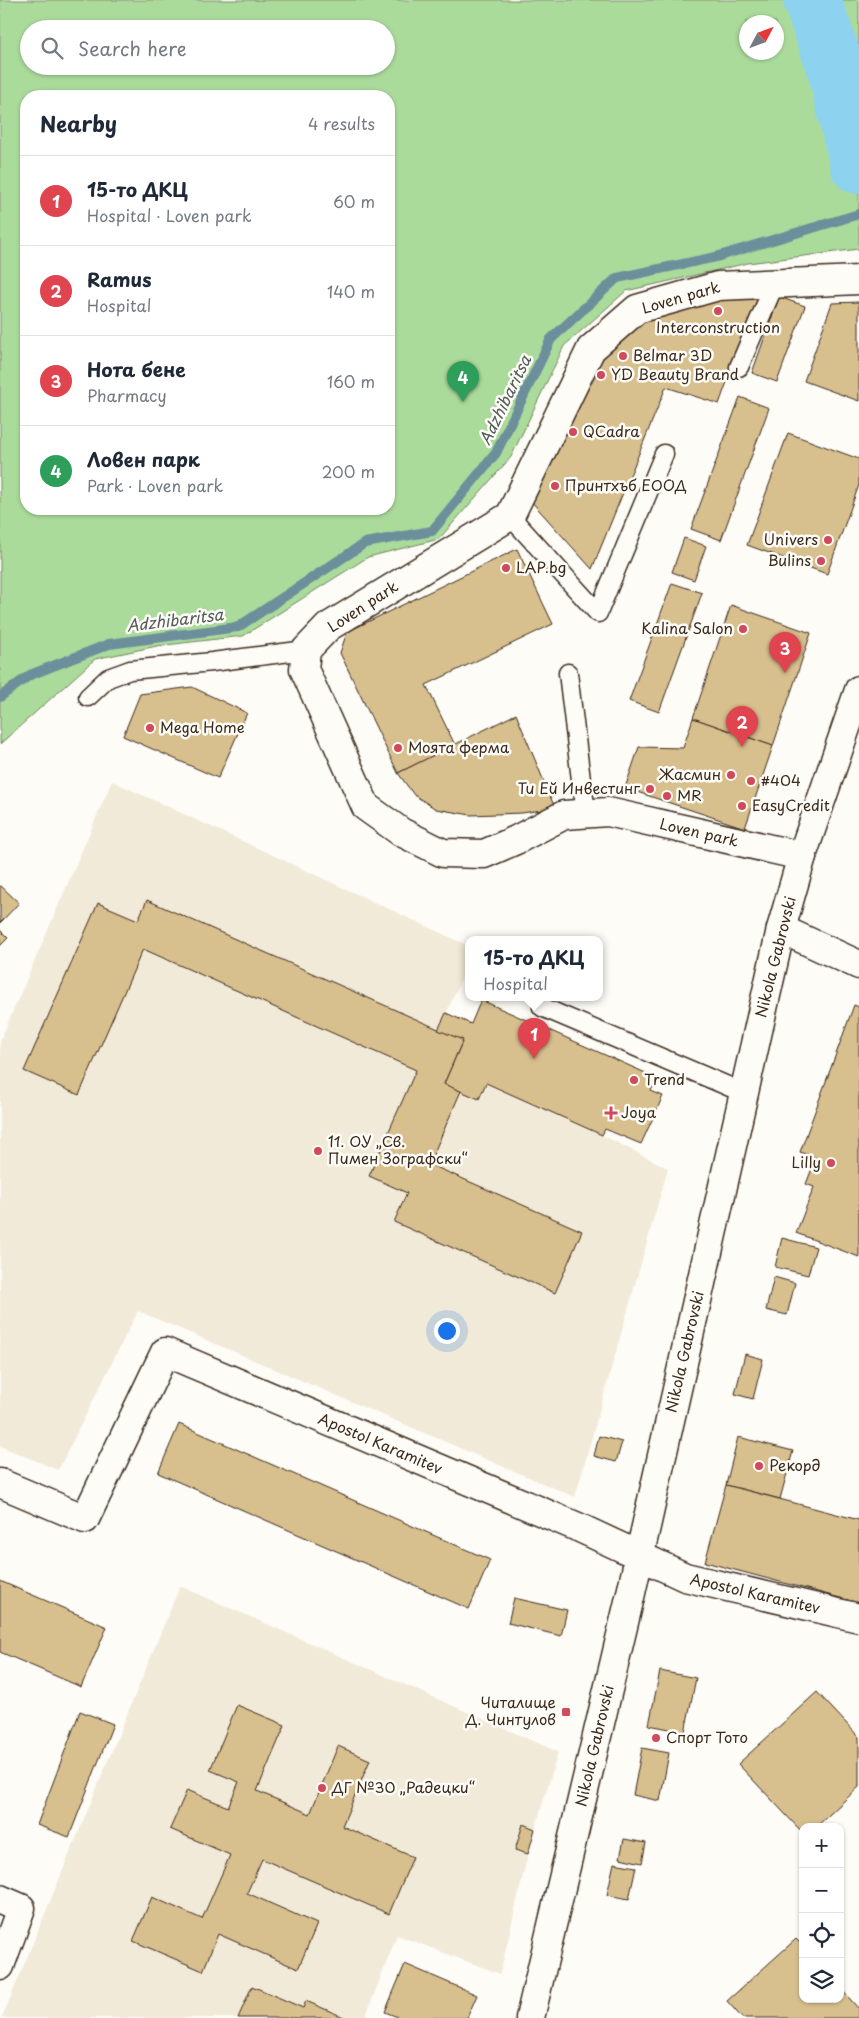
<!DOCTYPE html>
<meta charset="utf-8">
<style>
:root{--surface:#fff;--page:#f2f2f3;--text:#1f2937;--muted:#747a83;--line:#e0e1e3;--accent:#d1495b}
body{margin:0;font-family:"Playpen Sans",sans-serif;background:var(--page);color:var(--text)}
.controls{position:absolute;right:15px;bottom:15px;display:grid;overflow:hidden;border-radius:10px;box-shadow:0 1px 4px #0004}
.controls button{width:45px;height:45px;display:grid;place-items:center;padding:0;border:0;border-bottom:1px solid var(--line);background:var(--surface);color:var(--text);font:25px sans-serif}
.compass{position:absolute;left:739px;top:15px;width:45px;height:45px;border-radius:50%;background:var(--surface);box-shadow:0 1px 4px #0004;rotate:49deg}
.you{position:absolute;left:446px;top:1330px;width:18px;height:18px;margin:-12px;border:4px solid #fff;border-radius:50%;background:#1a73e8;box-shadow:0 0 0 8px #1a73e833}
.badge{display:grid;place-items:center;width:32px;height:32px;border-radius:50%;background:var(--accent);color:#fff;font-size:16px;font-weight:700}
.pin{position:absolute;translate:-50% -41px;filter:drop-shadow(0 1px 2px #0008)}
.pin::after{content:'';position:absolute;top:26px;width:18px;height:15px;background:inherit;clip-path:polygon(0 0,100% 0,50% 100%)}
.popup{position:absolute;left:465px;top:936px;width:138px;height:65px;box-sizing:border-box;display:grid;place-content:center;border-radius:10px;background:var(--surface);filter:drop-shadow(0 1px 4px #0005);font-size:16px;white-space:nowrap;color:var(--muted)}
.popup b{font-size:19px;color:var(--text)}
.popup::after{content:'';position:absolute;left:50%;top:100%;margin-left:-10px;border:10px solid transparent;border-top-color:var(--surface)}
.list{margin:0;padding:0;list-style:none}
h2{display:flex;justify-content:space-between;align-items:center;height:65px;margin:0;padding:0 20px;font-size:21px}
h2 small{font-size:16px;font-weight:400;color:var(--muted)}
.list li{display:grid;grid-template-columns:32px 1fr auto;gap:15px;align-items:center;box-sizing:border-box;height:90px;padding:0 20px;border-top:1px solid var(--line)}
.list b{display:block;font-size:19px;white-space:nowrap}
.list p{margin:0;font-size:16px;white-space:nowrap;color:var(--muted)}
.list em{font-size:16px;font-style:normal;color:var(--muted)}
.icon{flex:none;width:28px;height:28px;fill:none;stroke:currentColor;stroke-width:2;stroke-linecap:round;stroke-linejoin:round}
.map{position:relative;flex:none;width:859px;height:2018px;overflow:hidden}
.search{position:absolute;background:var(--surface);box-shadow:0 1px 4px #0004;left:20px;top:20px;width:375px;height:55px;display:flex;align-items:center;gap:12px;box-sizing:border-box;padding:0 18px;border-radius:28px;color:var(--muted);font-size:19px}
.panel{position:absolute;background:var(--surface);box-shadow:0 1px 4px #0004;left:20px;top:90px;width:375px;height:425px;border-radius:20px}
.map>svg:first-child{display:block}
</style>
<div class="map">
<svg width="859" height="2018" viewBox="0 0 859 2018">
<rect width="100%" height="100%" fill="#fdfcf7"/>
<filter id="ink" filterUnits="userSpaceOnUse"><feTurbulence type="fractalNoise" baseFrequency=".02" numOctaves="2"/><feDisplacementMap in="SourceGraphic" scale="10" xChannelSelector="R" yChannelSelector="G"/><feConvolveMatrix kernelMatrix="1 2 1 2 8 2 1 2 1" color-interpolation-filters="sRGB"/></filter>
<g filter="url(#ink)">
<g fill="#f2ead8">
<polygon points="112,781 469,946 469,962 439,1029 444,1084 479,1099 486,1083 602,1135 668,1168 575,1497 138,1311 58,1470 0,1446 0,1041"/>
<polygon points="180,1586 558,1752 535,1829 523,1825 515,1850 528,1854 500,1974 397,1935 365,2018 2,2018"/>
</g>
<path fill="#abdb9b" stroke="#73825c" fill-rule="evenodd" d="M0,0H859V249L748,263L626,291L564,346L511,457L439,539L368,557L243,636L157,646L95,659L0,744ZM776,22V52H746V22ZM29,29H386V66H29ZM26,96H389V509H26Z"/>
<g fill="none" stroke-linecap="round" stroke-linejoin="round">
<polyline stroke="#6c8f9b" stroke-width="10" points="0,697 30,675 109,644 238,627 365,543 432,531 496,453 551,339 617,278 716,257 859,214"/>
<polyline stroke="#8dd2ee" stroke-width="58" points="812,0 835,65 859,165"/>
</g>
<g fill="#d8bf8e" stroke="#3b2a1e">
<polygon points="760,292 719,404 666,387 592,569 530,500 597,353 626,329 656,313 708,299"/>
<polygon points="779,297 805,306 777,382 752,373"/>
<polygon points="859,302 859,401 804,381 832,303"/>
<polygon points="740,397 769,408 721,540 691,529"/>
<polygon points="788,433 859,459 859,485 827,574 747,545"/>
<polygon points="684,538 706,546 694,580 672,572"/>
<polygon points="517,549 553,624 426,685 455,745 398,773 340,653 347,632"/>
<polygon points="672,583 702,593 659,712 629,701"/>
<polygon points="731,605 811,633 773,746 693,718"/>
<polygon points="192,687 247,713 218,778 123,736 140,694"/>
<polygon points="516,714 555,808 522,813 471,815 436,809 414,795 398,773"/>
<polygon points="693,718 773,746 745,828 625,788 639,747 683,748"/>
<polygon points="0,885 19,903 0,923"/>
<polygon points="147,900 463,1040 444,1084 461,1091 429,1164 582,1231 555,1293 394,1222 407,1193 369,1176 416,1070 143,949 79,1095 24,1071 98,903 138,920"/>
<polygon points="0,930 8,938 0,946"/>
<polygon points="481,1000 657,1078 651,1091 663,1096 641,1144 605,1129 602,1135 486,1083 479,1099 444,1084 463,1040 438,1030 446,1013 471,1024"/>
<polygon points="854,1005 859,1007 859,1257 796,1233 814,1187 806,1184 816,1158 800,1152"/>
<polygon points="782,1238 816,1247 808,1275 775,1267"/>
<polygon points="774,1277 795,1283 787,1315 766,1310"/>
<polygon points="745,1354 763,1359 753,1399 735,1394"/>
<polygon points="179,1424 490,1560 469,1609 158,1473"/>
<polygon points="599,1436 622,1442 616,1462 594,1456"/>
<polygon points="738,1437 793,1451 780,1499 726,1485"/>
<polygon points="726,1485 859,1520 859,1603 705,1562"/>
<polygon points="0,1581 107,1627 81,1687 0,1652"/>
<polygon points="514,1598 567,1610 561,1636 508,1623"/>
<polygon points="660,1671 696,1678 685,1732 649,1725"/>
<polygon points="817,1692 859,1737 859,1787 816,1827 803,1827 803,1833 738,1764"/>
<polygon points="237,1705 285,1725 257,1791 310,1814 338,1746 370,1760 342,1826 413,1857 389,1914 262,1859 247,1893 317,1924 298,1969 218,1934 203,1971 133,1941 152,1897 202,1919 230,1855 170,1829 187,1790 228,1807 239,1782 210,1770"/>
<polygon points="80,1711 113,1724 69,1837 37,1825"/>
<polygon points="642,1748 669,1753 660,1801 633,1795"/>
<polygon points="523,1824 535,1829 528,1854 515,1850"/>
<polygon points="624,1839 646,1843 642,1863 620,1858"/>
<polygon points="614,1863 636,1867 629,1899 607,1895"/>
<polygon points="796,1939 803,1946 803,1999 840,1999 840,1988 859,2009 859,2018 742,2018 727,2001"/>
<polygon points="405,1964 477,1995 467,2018 400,2018 385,2012"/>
<polygon points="252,1986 303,2008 306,2001 346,2018 238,2018"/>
</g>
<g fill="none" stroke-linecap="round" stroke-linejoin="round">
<g stroke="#3b2a1e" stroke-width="21">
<g id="lane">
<polyline points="739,367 775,283"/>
<polyline points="510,516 598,613 664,454"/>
<polyline points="568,673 582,788 587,813"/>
<polyline points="88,697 108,678 130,670 212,662 306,650"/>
<polyline points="542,1007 744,1093"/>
</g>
</g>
<g stroke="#3b2a1e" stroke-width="31">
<g id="street">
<polyline points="802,856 608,812 564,815 516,840 484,854 443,853 401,832 366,807 304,669 306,650 328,627 510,516 591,349 637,309 718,286 859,280"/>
<polyline points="781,929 859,965"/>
<polyline points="0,1483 85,1519 165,1352 580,1528 685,1577 859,1618"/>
<polyline points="0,1899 21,1908 0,1966"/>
</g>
</g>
<g stroke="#3b2a1e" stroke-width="31">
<polyline id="secondary" points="530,2018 631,1593 781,929 802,856 859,690"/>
</g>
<use href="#lane" stroke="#fdfcf7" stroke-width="18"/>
<use href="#street" stroke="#fdfcf7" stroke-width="28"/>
<use href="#secondary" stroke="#fdfcf7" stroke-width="28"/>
</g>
</g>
<g fill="#d1495b" stroke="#fdfcf7" stroke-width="2">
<circle cx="718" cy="311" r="5"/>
<circle cx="623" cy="356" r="5"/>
<circle cx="601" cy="375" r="5"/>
<circle cx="573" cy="432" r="5"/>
<circle cx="555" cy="486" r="5"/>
<circle cx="828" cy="540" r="5"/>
<circle cx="821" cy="561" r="5"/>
<circle cx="506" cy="568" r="5"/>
<circle cx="743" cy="629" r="5"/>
<circle cx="150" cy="728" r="5"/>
<circle cx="398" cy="748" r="5"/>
<circle cx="731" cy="775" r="5"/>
<circle cx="751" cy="781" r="5"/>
<circle cx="650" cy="789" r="5"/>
<circle cx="667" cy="796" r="5"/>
<circle cx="742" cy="806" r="5"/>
<circle cx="634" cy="1080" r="5"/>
<path d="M608.5 1105.5h5v5h5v5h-5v5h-5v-5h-5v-5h5z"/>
<circle cx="318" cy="1151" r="5"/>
<circle cx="831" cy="1163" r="5"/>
<circle cx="759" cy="1466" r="5"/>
<rect x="561" y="1707" width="10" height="10" rx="2.5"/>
<circle cx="656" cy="1738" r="5"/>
<circle cx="322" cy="1788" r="5"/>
</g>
<g text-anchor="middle" stroke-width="5" stroke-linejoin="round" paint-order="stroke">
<g font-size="15" fill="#3b2a1e" stroke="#fdfcf7">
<text transform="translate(681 298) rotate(-16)" y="5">Loven park</text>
<text transform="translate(363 607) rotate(-33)" y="5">Loven park</text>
<text transform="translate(699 833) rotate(13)" y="5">Loven park</text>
<text transform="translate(776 957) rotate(-76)" y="5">Nikola Gabrovski</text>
<text transform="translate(685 1352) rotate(-77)" y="5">Nikola Gabrovski</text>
<text transform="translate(380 1444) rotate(23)" y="5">Apostol Karamitev</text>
<text transform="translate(755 1594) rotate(13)" y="5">Apostol Karamitev</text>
<text transform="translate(595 1746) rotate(-77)" y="5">Nikola Gabrovski</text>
</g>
<g font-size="15" fill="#3b2a1e" stroke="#fdfcf7" text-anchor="start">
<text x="718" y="333" text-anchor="middle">Interconstruction</text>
<text x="633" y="361">Belmar 3D</text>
<text x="611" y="380">YD Beauty Brand</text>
<text x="583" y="437">QCadra</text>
<text x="565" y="491">Принтхъб ЕООД</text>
<text x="818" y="545" text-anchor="end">Univers</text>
<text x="811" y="566" text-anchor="end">Bulins</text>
<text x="516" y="573">LAP.bg</text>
<text x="733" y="634" text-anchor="end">Kalina Salon</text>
<text x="160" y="733">Mega Home</text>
<text x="408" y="753">Моята ферма</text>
<text x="721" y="780" text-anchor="end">Жасмин</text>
<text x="761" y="786">#404</text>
<text x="640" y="794" text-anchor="end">Ти Ей Инвестинг</text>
<text x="677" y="801">MR</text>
<text x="752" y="811">EasyCredit</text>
<text x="644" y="1085">Trend</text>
<text x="621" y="1118">Joya</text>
<text x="328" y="1147">11. ОУ „Св.<tspan x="328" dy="17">Пимен Зографски“</tspan></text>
<text x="821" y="1168" text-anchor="end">Lilly</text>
<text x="769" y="1471">Рекорд</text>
<text x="556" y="1708" text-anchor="end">Читалище<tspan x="556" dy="17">Д. Чинтулов</tspan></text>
<text x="666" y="1743">Спорт Тото</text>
<text x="332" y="1793">ДГ №30 „Радецки“</text>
</g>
<g font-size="16" font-style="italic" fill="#545c5c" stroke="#fdfcf7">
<text transform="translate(505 400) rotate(-64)" y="6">Adzhibaritsa</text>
<text transform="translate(175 620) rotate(-7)" y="6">Adzhibaritsa</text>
</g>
</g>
</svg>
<div class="controls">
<button>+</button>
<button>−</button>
<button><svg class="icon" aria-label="locate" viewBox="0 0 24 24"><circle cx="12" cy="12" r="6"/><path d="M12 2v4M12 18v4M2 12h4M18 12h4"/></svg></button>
<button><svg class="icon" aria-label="layers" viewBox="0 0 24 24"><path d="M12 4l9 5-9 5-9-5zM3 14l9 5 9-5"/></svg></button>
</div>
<svg class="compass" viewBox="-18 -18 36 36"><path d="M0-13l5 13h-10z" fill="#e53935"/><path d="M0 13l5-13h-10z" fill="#747a83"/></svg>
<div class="you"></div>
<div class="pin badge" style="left:534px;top:1059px;background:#e0444e">1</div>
<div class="popup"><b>15-то ДКЦ</b>Hospital</div>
<div class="pin badge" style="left:742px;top:747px;background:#e0444e">2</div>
<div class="pin badge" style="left:785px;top:673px;background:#e0444e">3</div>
<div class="pin badge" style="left:463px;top:402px;background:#2e9e5b">4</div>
<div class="search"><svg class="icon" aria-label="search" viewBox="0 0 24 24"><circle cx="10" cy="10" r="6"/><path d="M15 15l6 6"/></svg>Search here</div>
<section class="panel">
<h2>Nearby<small>4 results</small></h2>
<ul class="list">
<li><span class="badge" style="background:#e0444e">1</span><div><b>15-то ДКЦ</b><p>Hospital · Loven park</p></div><em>60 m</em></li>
<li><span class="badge" style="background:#e0444e">2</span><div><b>Ramus</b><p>Hospital</p></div><em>140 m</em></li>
<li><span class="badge" style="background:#e0444e">3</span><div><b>Нота бене</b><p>Pharmacy</p></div><em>160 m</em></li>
<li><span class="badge" style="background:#2e9e5b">4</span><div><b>Ловен парк</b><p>Park · Loven park</p></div><em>200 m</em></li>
</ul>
</section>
</div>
